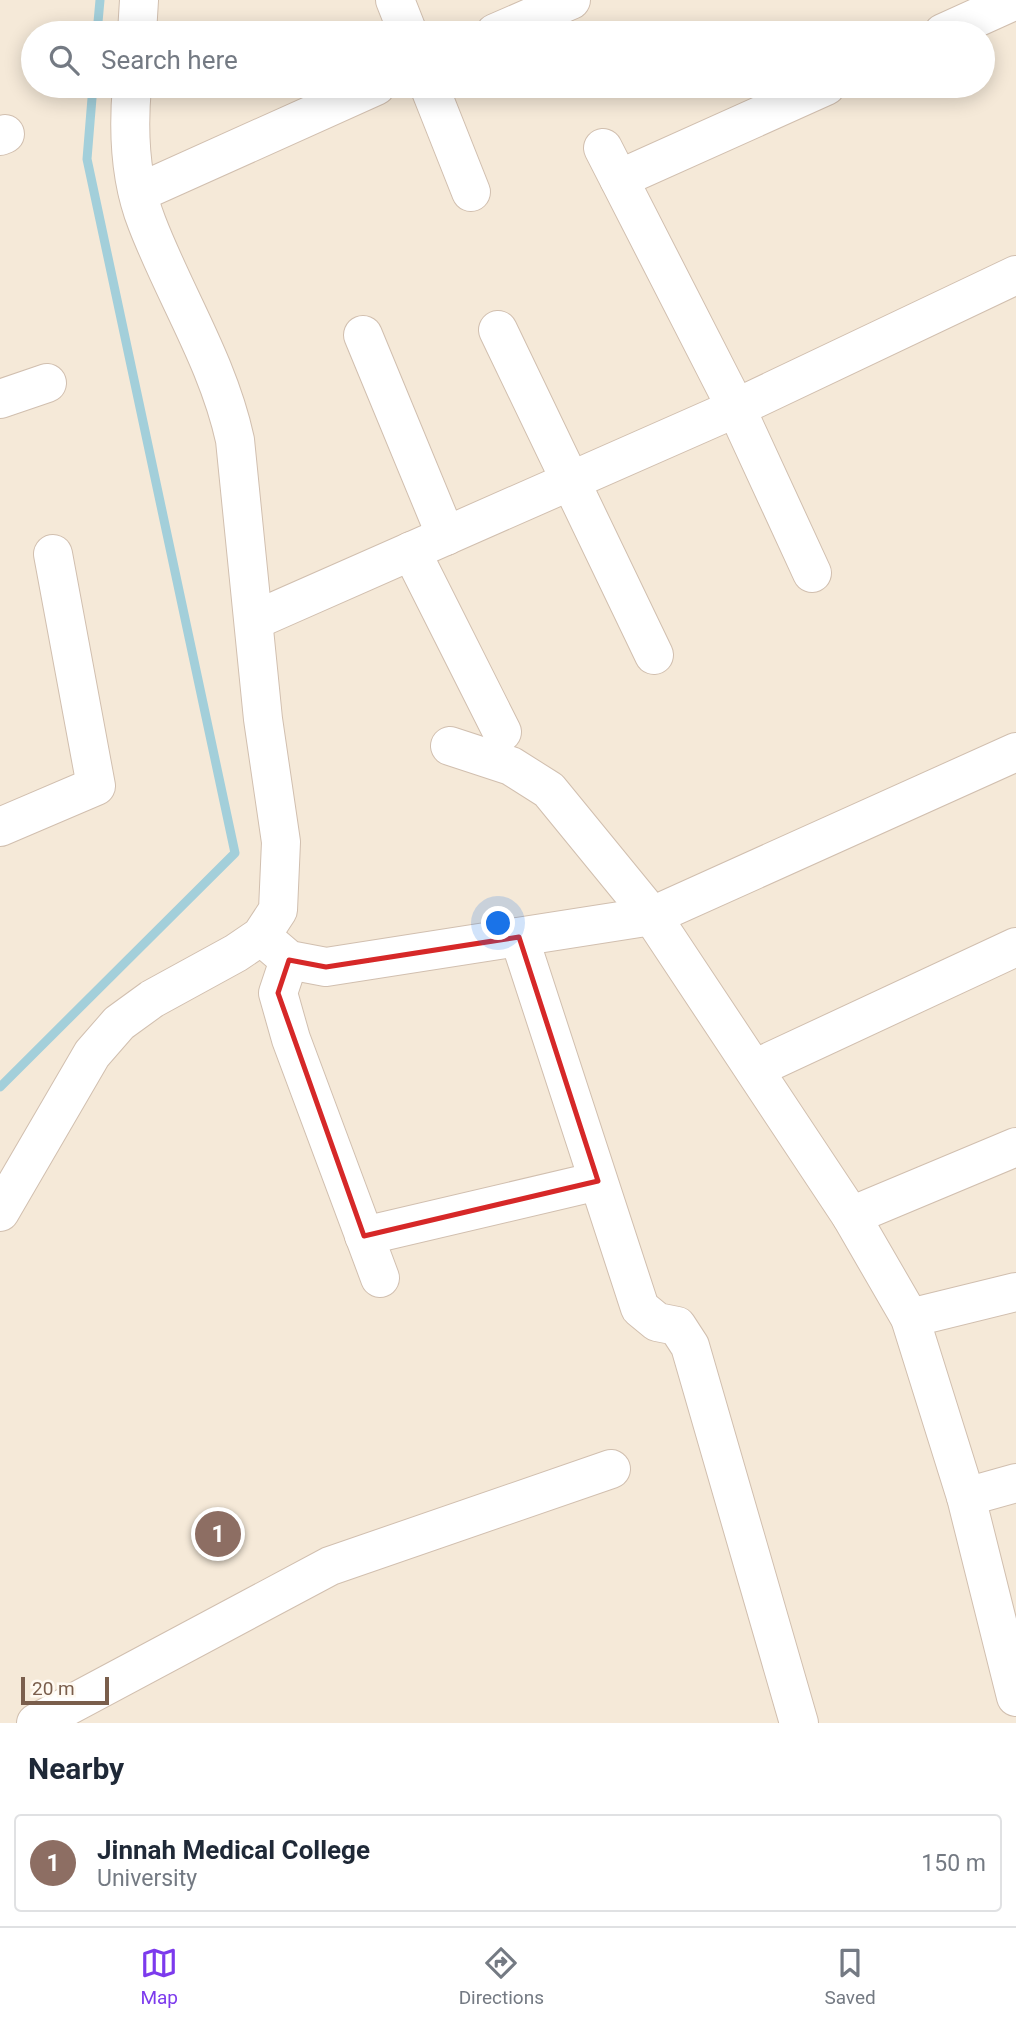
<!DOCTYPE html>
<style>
:root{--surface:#fff;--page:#f2f2f3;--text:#1f2937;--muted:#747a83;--line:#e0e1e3;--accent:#7c3aed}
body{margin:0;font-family:Roboto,sans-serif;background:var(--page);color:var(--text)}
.scale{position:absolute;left:21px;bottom:18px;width:88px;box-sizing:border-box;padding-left:7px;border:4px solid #7a5e4c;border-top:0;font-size:19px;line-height:24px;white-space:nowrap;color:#7a5e4c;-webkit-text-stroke:5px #fffaf2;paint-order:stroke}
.you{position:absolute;left:499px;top:924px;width:24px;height:24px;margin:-18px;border:5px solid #fff;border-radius:50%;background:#1a73e8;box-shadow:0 0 0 10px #1a73e833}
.badge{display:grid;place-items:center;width:46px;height:46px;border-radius:50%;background:var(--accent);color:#fff;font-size:23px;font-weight:700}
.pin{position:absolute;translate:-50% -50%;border:4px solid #fff;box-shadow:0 2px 7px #0006}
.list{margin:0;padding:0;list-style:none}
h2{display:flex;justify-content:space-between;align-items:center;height:91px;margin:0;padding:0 28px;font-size:30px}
h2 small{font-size:23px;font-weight:400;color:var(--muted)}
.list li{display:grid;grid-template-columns:46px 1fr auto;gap:21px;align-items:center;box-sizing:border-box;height:98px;margin:0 14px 14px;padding:0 14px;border:2px solid var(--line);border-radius:7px}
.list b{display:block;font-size:26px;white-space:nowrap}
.list p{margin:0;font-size:23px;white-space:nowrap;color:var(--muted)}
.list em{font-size:23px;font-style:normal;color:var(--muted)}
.icon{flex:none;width:38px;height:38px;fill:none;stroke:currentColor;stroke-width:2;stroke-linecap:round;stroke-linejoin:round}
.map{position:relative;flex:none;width:1016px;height:1723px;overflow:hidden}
.search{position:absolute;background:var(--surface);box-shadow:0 4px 18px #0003;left:21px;right:21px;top:21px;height:77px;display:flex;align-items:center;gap:18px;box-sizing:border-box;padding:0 24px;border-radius:38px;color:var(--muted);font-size:26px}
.sheet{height:203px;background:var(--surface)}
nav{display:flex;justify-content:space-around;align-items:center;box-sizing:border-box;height:98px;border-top:2px solid var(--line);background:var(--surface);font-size:19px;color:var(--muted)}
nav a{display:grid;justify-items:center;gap:4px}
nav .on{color:var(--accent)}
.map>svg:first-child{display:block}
</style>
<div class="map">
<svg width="1016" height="1723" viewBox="0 0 1016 1723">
<rect width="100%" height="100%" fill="#fdf7ea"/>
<path fill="#f5e9d8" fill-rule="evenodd" d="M0,0H1016V1723H0ZM33,33H983V86H33Z"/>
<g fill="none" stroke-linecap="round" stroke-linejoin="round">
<g stroke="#a3cfda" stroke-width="9">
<polyline points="97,33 100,0"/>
<polyline points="0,1087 235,853 87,159 93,86"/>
</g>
<g stroke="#d1bfaf" stroke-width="40">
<g id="minor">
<polyline points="395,0 408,33"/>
<polyline points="137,33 139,0"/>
<polyline points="495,33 571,0"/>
<polyline points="943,33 1016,0"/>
<polyline points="429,86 471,192"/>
<polyline points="0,136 5,134"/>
<polyline points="603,148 736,408 812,573"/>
<polyline points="619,179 826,86"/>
<polyline points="138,193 376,86"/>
<polyline points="498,330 654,655"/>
<polyline points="363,335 446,536"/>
<polyline points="0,399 47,383"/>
<polyline points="411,551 502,732"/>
<polyline points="255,620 736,408 1016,275"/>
<polyline points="450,746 511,766 549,790 652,916 851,1216 910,1318 966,1497 1016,1697"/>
<polyline points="0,827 96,786 53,554"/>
<polyline points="261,936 289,960 326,967 652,916 1016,752"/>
<polyline points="519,937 640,1308 657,1322 677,1326 690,1346 799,1723"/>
<polyline points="289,960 278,993 291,1039 380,1278"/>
<polyline points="754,1069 1016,947"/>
<path d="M0,1212L92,1054L119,1023L152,999L236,953L261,936L278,910L281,842L263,719L235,440C218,362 175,296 147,223C130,180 128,131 132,86"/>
<polyline points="851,1216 1016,1147"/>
<polyline points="364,1236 598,1181"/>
<polyline points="910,1318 1016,1292"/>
<polyline points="966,1497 1016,1483"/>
<polyline points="36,1723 330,1566 611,1469"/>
</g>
</g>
<use href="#minor" stroke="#fff" stroke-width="38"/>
</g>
<path fill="none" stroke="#d62828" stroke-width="5" stroke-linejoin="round" d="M519,937L598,1181L364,1236L278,993L289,960L326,967Z"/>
</svg>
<div class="scale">20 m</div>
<div class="you"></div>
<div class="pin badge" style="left:218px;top:1534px;background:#8d6e63">1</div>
<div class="search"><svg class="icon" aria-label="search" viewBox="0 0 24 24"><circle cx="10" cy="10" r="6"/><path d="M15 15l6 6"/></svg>Search here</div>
</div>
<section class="sheet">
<h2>Nearby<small></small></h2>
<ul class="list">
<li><span class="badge" style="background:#8d6e63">1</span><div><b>Jinnah Medical College</b><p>University</p></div><em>150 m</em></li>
</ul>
</section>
<nav>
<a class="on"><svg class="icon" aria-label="map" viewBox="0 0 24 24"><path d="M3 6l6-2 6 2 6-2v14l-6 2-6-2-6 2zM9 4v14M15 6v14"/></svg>Map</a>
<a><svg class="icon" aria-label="directions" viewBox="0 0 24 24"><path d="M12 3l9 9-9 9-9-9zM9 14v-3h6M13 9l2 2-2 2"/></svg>Directions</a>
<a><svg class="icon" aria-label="saved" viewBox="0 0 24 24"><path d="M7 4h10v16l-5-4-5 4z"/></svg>Saved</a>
</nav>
